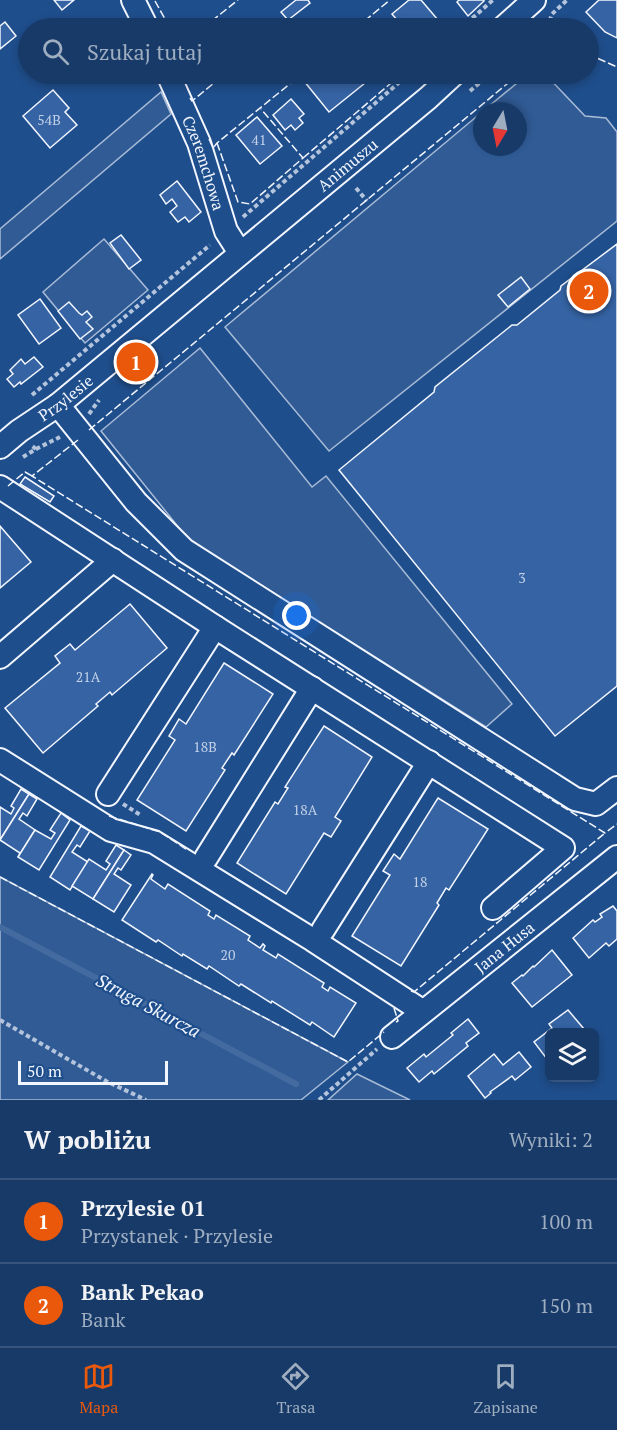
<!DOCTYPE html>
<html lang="pl">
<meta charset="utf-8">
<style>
:root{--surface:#173a69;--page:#20416f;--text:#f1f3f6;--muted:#9eadc0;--line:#36547d;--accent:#ea580c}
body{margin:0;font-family:"PT Serif",serif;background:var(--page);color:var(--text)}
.controls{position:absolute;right:18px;bottom:18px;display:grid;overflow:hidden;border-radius:9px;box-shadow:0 3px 9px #0003}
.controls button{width:54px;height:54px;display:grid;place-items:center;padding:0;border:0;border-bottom:2px solid var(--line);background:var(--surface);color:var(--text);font:30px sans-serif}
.compass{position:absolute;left:473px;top:102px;width:54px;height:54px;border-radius:50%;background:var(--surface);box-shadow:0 3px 9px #0003;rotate:190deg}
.scale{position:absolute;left:18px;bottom:15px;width:150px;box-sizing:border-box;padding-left:6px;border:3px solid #f2f6ff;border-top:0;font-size:16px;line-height:21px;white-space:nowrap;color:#f2f6ff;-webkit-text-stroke:4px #1f4e8c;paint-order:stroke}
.you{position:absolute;left:297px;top:616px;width:21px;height:21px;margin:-15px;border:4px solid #fff;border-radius:50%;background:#1a73e8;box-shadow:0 0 0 9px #1a73e833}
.badge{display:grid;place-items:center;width:39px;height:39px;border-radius:50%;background:var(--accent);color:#fff;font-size:20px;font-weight:700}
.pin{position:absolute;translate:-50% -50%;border:3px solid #fff;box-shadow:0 2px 6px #0006}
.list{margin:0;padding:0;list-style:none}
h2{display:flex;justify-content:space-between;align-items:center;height:78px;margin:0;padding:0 24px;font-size:26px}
h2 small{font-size:20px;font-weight:400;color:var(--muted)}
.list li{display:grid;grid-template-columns:39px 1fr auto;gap:18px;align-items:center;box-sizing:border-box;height:84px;padding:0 24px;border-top:2px solid var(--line)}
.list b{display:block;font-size:22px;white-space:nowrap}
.list p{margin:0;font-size:20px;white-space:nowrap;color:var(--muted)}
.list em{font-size:20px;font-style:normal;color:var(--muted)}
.icon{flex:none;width:33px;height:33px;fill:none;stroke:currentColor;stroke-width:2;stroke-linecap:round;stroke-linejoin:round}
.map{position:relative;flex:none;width:617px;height:1100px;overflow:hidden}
.search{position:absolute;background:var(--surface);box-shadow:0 3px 9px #0003;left:18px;right:18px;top:18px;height:66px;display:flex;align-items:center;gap:15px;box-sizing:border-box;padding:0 21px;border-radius:33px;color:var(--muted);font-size:22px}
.sheet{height:246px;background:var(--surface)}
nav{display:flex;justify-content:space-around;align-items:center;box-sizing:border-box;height:84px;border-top:2px solid var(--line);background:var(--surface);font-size:16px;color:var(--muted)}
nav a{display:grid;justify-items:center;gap:3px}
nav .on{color:var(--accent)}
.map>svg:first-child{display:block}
</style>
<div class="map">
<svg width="617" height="1100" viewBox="0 0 617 1100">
<rect width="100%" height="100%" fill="#1f4e8c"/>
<g fill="#305b95" stroke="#a8bbd7" stroke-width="1.5">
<polygon points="528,74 545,74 585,116 606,118 617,132 617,221 329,451 225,327 482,112 482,147 518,147 518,111 483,111"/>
<polygon points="161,92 171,114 0,259 0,229"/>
<polygon points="104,239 148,290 85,343 43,292"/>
<polygon points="200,348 312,487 326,476 512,704 486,727 188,539 101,431"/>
<polygon points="0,877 348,1062 301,1100 0,1100"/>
<polygon points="357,1074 410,1100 328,1100"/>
</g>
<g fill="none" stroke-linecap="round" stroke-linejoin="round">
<polyline stroke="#446ba0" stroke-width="6" points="0,927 296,1084"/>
</g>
<g fill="#3563a3" stroke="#f2f6ff" stroke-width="1.5">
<polygon points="54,0 74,0 62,10"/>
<polygon points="296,0 308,0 310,3 288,20 281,12"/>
<polygon points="409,0 421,0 444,27 442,28 404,28 392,14"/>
<polygon points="459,0 484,0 484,1 468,16 457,2"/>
<polygon points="599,0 617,0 617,38 605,32 586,12"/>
<polygon points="5,22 16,36 0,49 0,26"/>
<polygon points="313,74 374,74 375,75 329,112 304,81"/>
<polygon points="53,90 69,108 65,112 77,125 50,148 23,116"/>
<polygon points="291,99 304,114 299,118 303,123 295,130 291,125 285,130 273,115"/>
<polygon points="257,117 282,146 260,164 236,135"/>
<polygon points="177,181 201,212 189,222 185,217 178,222 170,212 177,206 172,199 166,204 160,195"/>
<polygon points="121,235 141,260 129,269 110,243"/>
<polygon points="617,244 617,686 555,736 339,470 434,392 435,387 512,325 517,325 560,290 561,286"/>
<polygon points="521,277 530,289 508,307 498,295"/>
<polygon points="40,299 61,328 39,344 18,315"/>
<polygon points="69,302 79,313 82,315 87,311 92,317 86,322 93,329 80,339 58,311"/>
<polygon points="34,357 43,367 21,384 20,382 14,387 7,379 13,374 10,370 21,359 25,364"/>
<polygon points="25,477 54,496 50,502 20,484"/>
<polygon points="0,526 31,562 0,588"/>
<polygon points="130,604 167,648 112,695 110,692 96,704 98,706 43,753 5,708 60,663 55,656 70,644 75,650"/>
<polygon points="224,663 273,694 234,755 232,753 222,768 225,770 186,831 137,800 175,740 169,736 179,719 186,724"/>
<polygon points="324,726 372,757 335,817 341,821 331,837 324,833 286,894 237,863 275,802 278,804 288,788 285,787"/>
<polygon points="21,789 29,794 0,840 0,807 11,814 14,808 11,806"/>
<polygon points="29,794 37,799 27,816 23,813 19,819 35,830 18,857 20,853 0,840"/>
<polygon points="438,798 488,829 449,890 446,888 437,903 439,905 401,966 352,936 390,875 383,871 394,854 400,859"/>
<polygon points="61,813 70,820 39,870 18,857 35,830 51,839 55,833 50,830"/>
<polygon points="81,826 90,831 80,847 77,845 72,852 88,862 70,890 50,877"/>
<polygon points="116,845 124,850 93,899 72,886 89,859 106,870 110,864 106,861"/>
<polygon points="124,850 131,855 121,870 118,868 114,874 131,885 114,912 93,899"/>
<polygon points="152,874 153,875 151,879 165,889 168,884 210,911 208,915 214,919 216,915 250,936 248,940 260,948 263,944 265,946 263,950 276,958 278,954 324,983 322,987 328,991 330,987 356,1003 334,1037 312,1022 310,1025 272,1001 271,1003 241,984 239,986 209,966 207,969 183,954 182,956 158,940 156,942 122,920"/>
<polygon points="613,906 617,911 617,939 609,946 606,943 589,958 573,938 593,920 595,922 602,917 600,914"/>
<polygon points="552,950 572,975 532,1007 512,983 522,975 523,976 533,966 534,967"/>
<polygon points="568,1010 584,1029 580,1032 550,1032 550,1057 547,1059 534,1042 552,1028 549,1024"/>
<polygon points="468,1019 479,1033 466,1043 468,1046 434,1074 432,1071 419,1082 407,1068 424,1054 426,1057 453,1035 451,1033"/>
<polygon points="519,1052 531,1067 515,1080 512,1076 490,1092 491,1093 485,1098 468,1076 494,1054 503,1065"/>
</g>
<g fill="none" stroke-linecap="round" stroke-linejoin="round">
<g stroke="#f2f6ff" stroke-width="26">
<g id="minor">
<polyline points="133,0 147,28"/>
<polyline points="503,28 534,0"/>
<path id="s1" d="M168,74L199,143L226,231L240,253"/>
<polyline points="58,405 136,502 184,550 575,799 596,804 617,788"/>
<path id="s2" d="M0,447L19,431L58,405L428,98L454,74"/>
<polyline points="0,487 215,627 563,848 493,908"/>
<polyline points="0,657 113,560"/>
<polyline points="0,760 111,830 154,842 313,940 422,1011"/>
<polyline points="108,794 215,627"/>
<polyline points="206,858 312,688"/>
<polyline points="323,930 429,762"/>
<path id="s3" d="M392,1037L617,857"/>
</g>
</g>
<g stroke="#b3c4dc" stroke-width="4" stroke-dasharray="4.5 3" stroke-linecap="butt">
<polyline points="461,28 493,0"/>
<polyline points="547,28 552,14 567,0"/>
<polyline points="470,91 490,74"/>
<polyline points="356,188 367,201"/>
<polyline points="243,217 409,74"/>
<polyline points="32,395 210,245"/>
<polyline points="89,414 99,400"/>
<polyline points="36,449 60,437"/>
<polyline points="23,457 36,449 32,446"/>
<polyline points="123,804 142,816"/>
<polyline points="0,1020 106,1081 146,1100"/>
<polyline points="319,1100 377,1049"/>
</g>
<use href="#minor" stroke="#1f4e8c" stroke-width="22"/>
<g stroke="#f2f6ff" stroke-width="1.5" stroke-dasharray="8 3" stroke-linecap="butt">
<polyline points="155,1 170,28"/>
<polyline points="203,28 238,0"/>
<polyline points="279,28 290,19"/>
<polyline points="356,28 390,0"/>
<polyline points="588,54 617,67"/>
<polyline points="190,98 192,101 225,74"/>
<polyline points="209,139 213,148 217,143 302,74"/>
<polyline points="217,143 238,202 250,204 303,158 261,109"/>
<polyline points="303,158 397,78"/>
<polyline points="89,430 519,74"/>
<polyline points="78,440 32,476 605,833 617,824"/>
<polyline points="8,486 25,472 32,476"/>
<polyline points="109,816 160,832 186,849"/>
<polyline points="0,877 348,1062 384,1032"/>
<polyline points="411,991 414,992 605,833"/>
<polyline points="394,1008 398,1021 396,1022"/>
</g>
</g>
<g text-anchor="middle" stroke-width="4.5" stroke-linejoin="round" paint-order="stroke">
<g font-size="14" fill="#c3d1e8">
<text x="49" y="125">54B</text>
<text x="259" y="145">41</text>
<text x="522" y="583">3</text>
<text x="88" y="682">21A</text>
<text x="205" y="752">18B</text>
<text x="305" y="815">18A</text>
<text x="420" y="887">18</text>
<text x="228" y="960">20</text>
</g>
<g font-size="16" fill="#f2f6ff" stroke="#1f4e8c">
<text dy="6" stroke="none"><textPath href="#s1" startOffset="96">Czeremchowa</textPath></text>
<text dy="6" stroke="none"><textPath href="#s2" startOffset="448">Animuszu</textPath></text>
<text dy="6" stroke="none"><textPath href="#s2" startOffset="82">Przylesie</textPath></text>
<text dy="6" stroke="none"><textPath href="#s3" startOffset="144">Jana Husa</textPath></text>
</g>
<g font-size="18" font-style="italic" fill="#f2f6ff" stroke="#1f4e8c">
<text transform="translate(148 1006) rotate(28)" y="6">Struga Skurcza</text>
</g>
</g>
</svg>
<div class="controls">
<button><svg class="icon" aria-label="layers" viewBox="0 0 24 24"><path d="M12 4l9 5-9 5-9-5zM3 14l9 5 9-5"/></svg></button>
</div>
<svg class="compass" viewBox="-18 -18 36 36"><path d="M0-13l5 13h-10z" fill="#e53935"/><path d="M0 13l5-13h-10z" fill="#9eadc0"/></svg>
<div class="scale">50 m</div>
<div class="you"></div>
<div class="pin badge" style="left:136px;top:362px">1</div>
<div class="pin badge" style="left:589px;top:291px">2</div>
<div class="search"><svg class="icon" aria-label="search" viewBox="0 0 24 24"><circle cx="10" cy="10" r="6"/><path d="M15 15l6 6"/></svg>Szukaj tutaj</div>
</div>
<section class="sheet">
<h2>W pobliżu<small>Wyniki: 2</small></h2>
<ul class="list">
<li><span class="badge">1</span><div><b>Przylesie 01</b><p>Przystanek · Przylesie</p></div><em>100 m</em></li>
<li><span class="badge">2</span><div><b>Bank Pekao</b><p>Bank</p></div><em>150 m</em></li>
</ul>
</section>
<nav>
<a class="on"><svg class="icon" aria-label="map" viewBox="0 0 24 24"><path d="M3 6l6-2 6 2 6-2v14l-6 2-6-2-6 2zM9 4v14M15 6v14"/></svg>Mapa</a>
<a><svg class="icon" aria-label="directions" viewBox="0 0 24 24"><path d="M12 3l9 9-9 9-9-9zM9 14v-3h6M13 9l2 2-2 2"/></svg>Trasa</a>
<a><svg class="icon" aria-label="saved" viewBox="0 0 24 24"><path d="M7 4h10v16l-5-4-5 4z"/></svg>Zapisane</a>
</nav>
